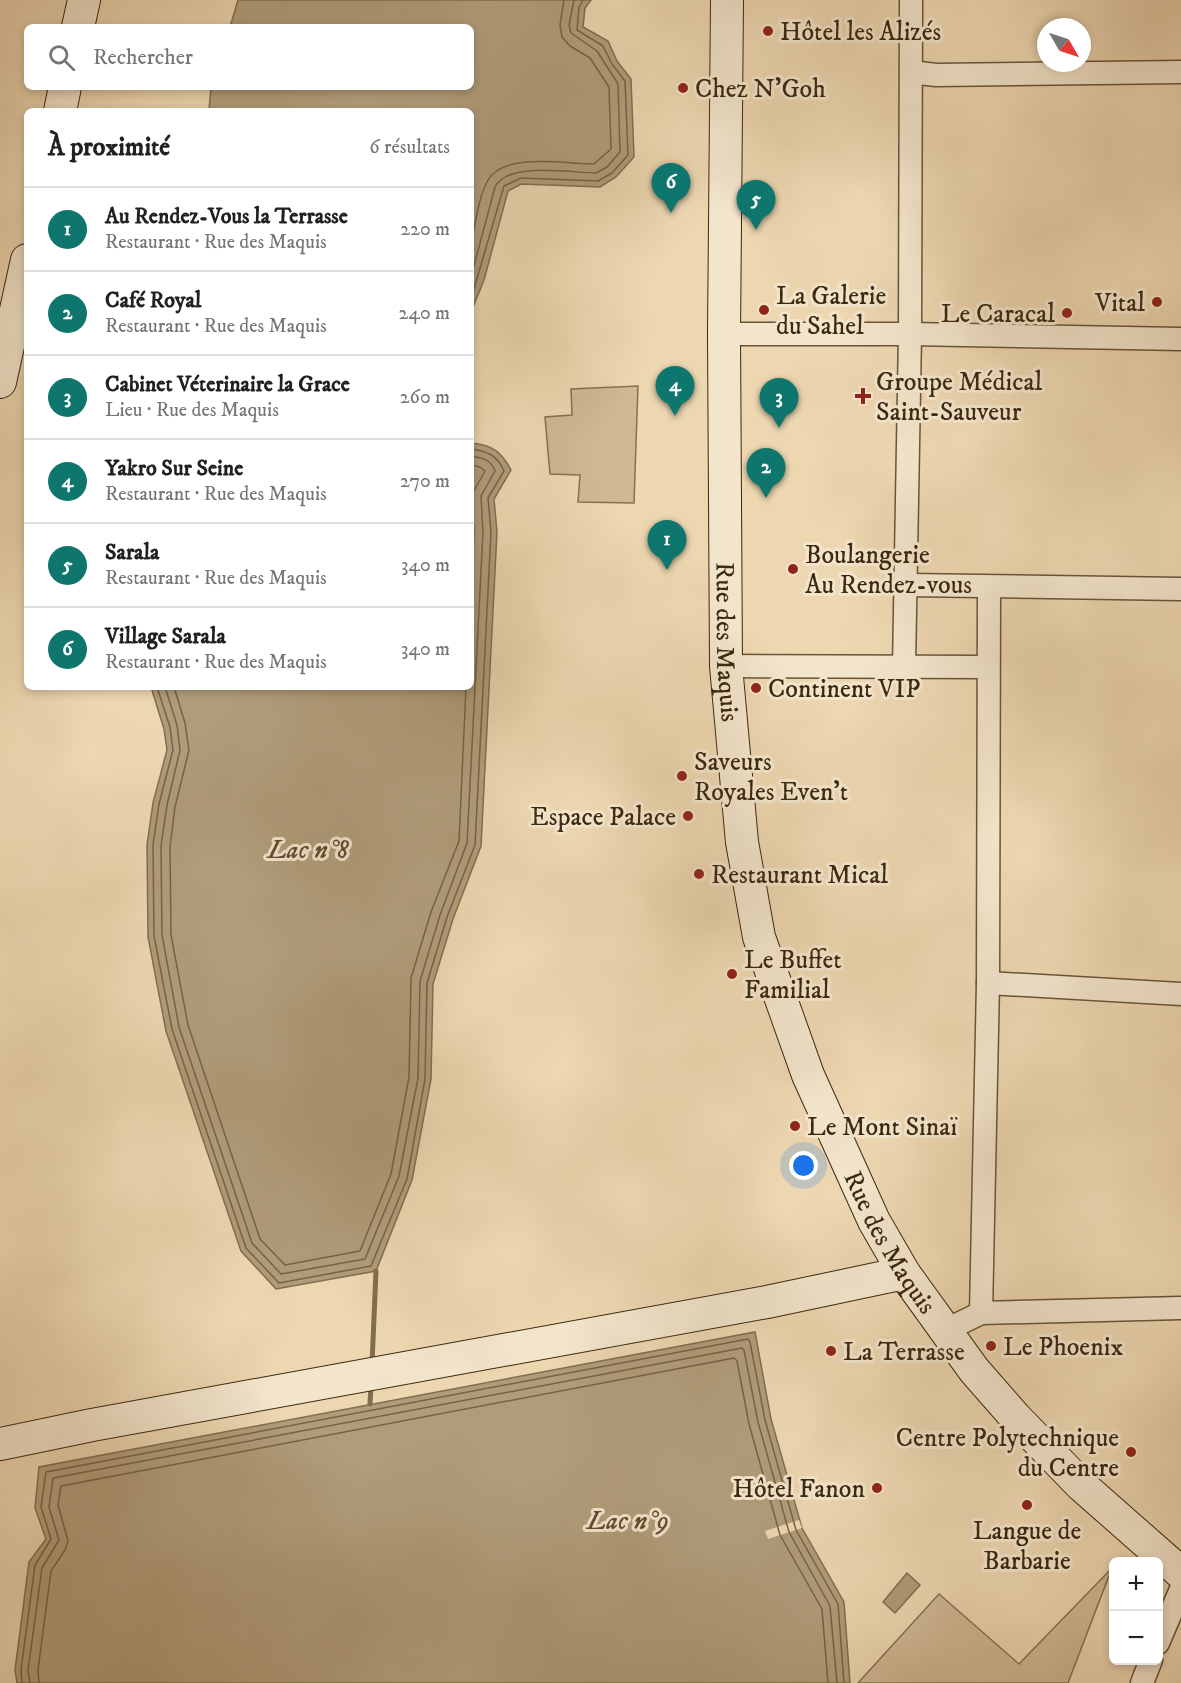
<!DOCTYPE html>
<html lang="fr">
<meta charset="utf-8">
<style>
:root{--surface:#fff;--page:#f6f6f6;--text:#202124;--muted:#757577;--line:#e0e0e0;--accent:#0f766e}
body{margin:0;font-family:"IM FELL DW Pica",serif;background:var(--page);color:var(--text)}
.controls{position:absolute;right:18px;bottom:18px;display:grid;overflow:hidden;border-radius:9px;box-shadow:0 3px 9px #0003}
.controls button{width:54px;height:54px;display:grid;place-items:center;padding:0;border:0;border-bottom:2px solid var(--line);background:var(--surface);color:var(--text);font:30px sans-serif}
.compass{position:absolute;left:1037px;top:18px;width:54px;height:54px;border-radius:50%;background:var(--surface);box-shadow:0 3px 9px #0003;rotate:129deg}
.you{position:absolute;left:804px;top:1166px;width:21px;height:21px;margin:-15px;border:4px solid #fff;border-radius:50%;background:#1a73e8;box-shadow:0 0 0 9px #1a73e833}
.badge{display:grid;place-items:center;width:39px;height:39px;border-radius:50%;background:var(--accent);color:#fff;font-size:20px;font-weight:700}
.pin{position:absolute;translate:-50% -50px;filter:drop-shadow(0 2px 3px #0008)}
.pin::after{content:'';position:absolute;top:32px;width:21px;height:18px;background:inherit;clip-path:polygon(0 0,100% 0,50% 100%)}
.list{margin:0;padding:0;list-style:none}
h2{display:flex;justify-content:space-between;align-items:center;height:78px;margin:0;padding:0 24px;font-size:26px}
h2 small{font-size:20px;font-weight:400;color:var(--muted)}
.list li{display:grid;grid-template-columns:39px 1fr auto;gap:18px;align-items:center;box-sizing:border-box;height:84px;padding:0 24px;border-top:2px solid var(--line)}
.list b{display:block;font-size:22px;white-space:nowrap}
.list p{margin:0;font-size:20px;white-space:nowrap;color:var(--muted)}
.list em{font-size:20px;font-style:normal;color:var(--muted)}
.icon{flex:none;width:33px;height:33px;fill:none;stroke:currentColor;stroke-width:2;stroke-linecap:round;stroke-linejoin:round}
.map{position:relative;flex:none;width:1181px;height:1683px;overflow:hidden}
.search{position:absolute;background:var(--surface);box-shadow:0 3px 9px #0003;left:24px;top:24px;width:450px;height:66px;display:flex;align-items:center;gap:15px;box-sizing:border-box;padding:0 21px;border-radius:9px;color:var(--muted);font-size:22px}
.panel{position:absolute;background:var(--surface);box-shadow:0 3px 9px #0003;left:24px;top:108px;width:450px;height:582px;border-radius:9px}
.map>svg:first-child{display:block}
</style>
<div class="map">
<svg width="1181" height="1683" viewBox="0 0 1181 1683">
<rect width="100%" height="100%" fill="#edd7b1"/>
<filter id="stains"><feTurbulence type="fractalNoise" baseFrequency=".00333" numOctaves="4"/><feColorMatrix values="0 0 0 0 .2 0 0 0 0 .09 0 0 0 0 .02 0 0 0 .5 -.17"/></filter>
<radialGradient id="worn" r=".72"><stop offset=".6" stop-color="#630" stop-opacity="0"/><stop offset="1" stop-color="#630" stop-opacity=".3"/></radialGradient>
<g fill="#cfb995" stroke="#857052" stroke-width="1.5">
<polygon points="638,386 634,503 578,502 580,475 550,474 545,417 572,415 571,389"/>
<polygon points="1112,1568 1068,1683 858,1683 939,1594 1019,1664"/>
</g>
<g fill="#b09c7a" stroke="#816e4f" stroke-width="1.5">
<polygon points="238,0 591,0 585,8 583,27 608,41 617,61 631,79 634,157 616,177 600,187 521,184 508,191 484,280 471,312 471,111 209,111 211,87 471,87 471,27 230,27"/>
<path d="M471,443C492,445 501,451 511,470L494,499L497,532L481,846L453,919L433,984L431,1079L412,1180L376,1271L276,1289L241,1251L166,1031L148,937L147,845L153,803L167,750L164,729L151,687H471Z"/>
<polygon points="755,1332 771,1419 802,1528 844,1602 850,1683 17,1683 15,1670 29,1562 46,1539 35,1508 39,1467"/>
<polygon points="907,1573 920,1585 895,1613 883,1602"/>
</g>
<polygon fill="#edd7b1" points="799,1520 802,1528 768,1539 765,1531"/>
<g fill="none" stroke-linecap="round" stroke-linejoin="round">
<g stroke="#766244" stroke-width="1.5">
<path d="M471,243C476,223 478,198 488,180C504,152 566,164 594,164L611,149L609,87L590,58L570,46L562,37L560,25L564,0"/>
<path d="M471,277L495,187C508,161 571,173 596,173L607,167L620,152L618,84L597,51L571,33L569,25L574,0"/>
<polyline points="471,299 504,186 521,178 598,181 612,173 628,155 625,81 612,64 603,46 577,30 579,7 583,0"/>
<polyline points="471,465 480,467 485,471 471,496 474,532 471,591"/>
<path d="M157,687L170,727L173,750L159,804L153,845L154,936L172,1029L246,1248L279,1283L371,1266L407,1179L425,1079L427,983L447,917L475,845L491,532L488,498L504,471C497,455 487,451 471,449"/>
<path d="M165,687L177,725L180,750L167,805L161,846L162,935L179,1027L252,1243L281,1274L365,1259L399,1176L418,1078L420,981L440,915L467,843L483,532L481,496L495,471C491,459 482,458 471,456"/>
<polyline points="174,687 185,723 189,750 175,807 170,846 171,935 188,1025 260,1239 285,1265 360,1251 391,1174 409,1077 411,978 431,912 459,841 466,687"/>
<polyline points="22,1683 21,1670 35,1565 51,1539 41,1507 46,1472 748,1339 750,1342 765,1420 796,1530 838,1604 844,1683"/>
<polyline points="30,1683 28,1670 42,1568 59,1540 49,1507 53,1478 742,1348 744,1350 758,1422 789,1532 830,1606 837,1683"/>
<polyline points="39,1683 38,1670 51,1571 65,1550 68,1541 58,1505 61,1486 734,1358 737,1361 749,1424 780,1535 822,1609 828,1683"/>
</g>
<g stroke="#816e4f" stroke-width="5">
<polyline points="372,1364 376,1271"/>
<polyline points="370,1404 371,1385"/>
</g>
<g stroke="#685438" stroke-width="25">
<g id="street">
<polyline points="911,72 936,75 1181,72"/>
<polyline points="724,334 910,334 1181,339"/>
<polyline points="907,585 1181,589"/>
<polyline points="726,666 987,667"/>
<polyline points="904,667 910,334 911,0"/>
<polyline points="988,983 1181,994"/>
<polyline points="981,1313 988,983 989,588"/>
<polyline points="944,1331 981,1313 1181,1308"/>
<polyline points="1158,1643 1181,1589"/>
<polyline points="1142,1683 1151,1660"/>
</g>
</g>
<g stroke="#3b280f" stroke-width="34">
<g id="secondary">
<path id="s1" d="M727,0L724,334L726,666L742,842L759,937L808,1075L874,1221L904,1273L974,1370L1016,1418L1081,1485L1181,1573"/>
<polyline points="78,27 84,0"/>
<polyline points="60,111 65,87"/>
<polyline points="0,382 27,260"/>
<polyline points="0,1444 92,1425 767,1302 904,1273"/>
</g>
</g>
<use href="#street" stroke="#f3e5cc" stroke-width="22"/>
<use href="#secondary" stroke="#f3e5cc" stroke-width="32"/>
</g>
<g fill="#8f2418" stroke="#f3e5cc" stroke-width="2">
<circle cx="768" cy="31" r="6"/>
<circle cx="683" cy="88" r="6"/>
<circle cx="1157" cy="302" r="6"/>
<circle cx="764" cy="310" r="6"/>
<circle cx="1067" cy="313" r="6"/>
<path d="M860 387h6v6h6v6h-6v6h-6v-6h-6v-6h6z"/>
<circle cx="793" cy="569" r="6"/>
<circle cx="756" cy="688" r="6"/>
<circle cx="682" cy="776" r="6"/>
<circle cx="688" cy="816" r="6"/>
<circle cx="699" cy="874" r="6"/>
<circle cx="732" cy="974" r="6"/>
<circle cx="795" cy="1126" r="6"/>
<circle cx="991" cy="1346" r="6"/>
<circle cx="831" cy="1351" r="6"/>
<circle cx="1131" cy="1452" r="6"/>
<circle cx="877" cy="1488" r="6"/>
<circle cx="1027" cy="1505" r="6"/>
</g>
<g text-anchor="middle" stroke-width="6" stroke-linejoin="round" paint-order="stroke">
<g font-size="26" fill="#3b280f" stroke="#f3e5cc" text-anchor="start">
<text x="780" y="40">Hôtel les Alizés</text>
<text x="695" y="97">Chez N'Goh</text>
<text x="776" y="304">La Galerie<tspan x="776" dy="30">du Sahel</tspan></text>
<text x="1145" y="311" text-anchor="end">Vital</text>
<text x="1055" y="322" text-anchor="end">Le Caracal</text>
<text x="876" y="390">Groupe Médical<tspan x="876" dy="30">Saint-Sauveur</tspan></text>
<text x="805" y="563">Boulangerie<tspan x="805" dy="30">Au Rendez-vous</tspan></text>
<text x="768" y="697">Continent VIP</text>
<text x="694" y="770">Saveurs<tspan x="694" dy="30">Royales Even't</tspan></text>
<text x="676" y="825" text-anchor="end">Espace Palace</text>
<text x="711" y="883">Restaurant Mical</text>
<text x="744" y="968">Le Buffet<tspan x="744" dy="30">Familial</tspan></text>
<text x="807" y="1135">Le Mont Sinaï</text>
<text x="1003" y="1355">Le Phoenix</text>
<text x="843" y="1360">La Terrasse</text>
<text x="1119" y="1446" text-anchor="end">Centre Polytechnique<tspan x="1119" dy="30">du Centre</tspan></text>
<text x="865" y="1497" text-anchor="end">Hôtel Fanon</text>
<text x="1027" y="1539" text-anchor="middle">Langue de<tspan x="1027" dy="30">Barbarie</tspan></text>
</g>
<g font-size="26" fill="#3b280f" stroke="#f3e5cc">
<text dy="9" stroke="none"><textPath href="#s1" startOffset="642">Rue des Maquis</textPath></text>
<text dy="9" stroke="none"><textPath href="#s1" startOffset="1272">Rue des Maquis</textPath></text>
</g>
<g font-size="27" font-style="italic" fill="#5e4b2f" stroke="#f3e5cc">
<text x="308" y="858">Lac n°8</text>
<text x="628" y="1529">Lac n°9</text>
</g>
</g>
<rect width="100%" height="100%" filter="url(#stains)"/>
<rect width="100%" height="100%" fill="url(#worn)"/>
</svg>
<div class="controls">
<button>+</button>
<button>−</button>
</div>
<svg class="compass" viewBox="-18 -18 36 36"><path d="M0-13l5 13h-10z" fill="#e53935"/><path d="M0 13l5-13h-10z" fill="#757577"/></svg>
<div class="you"></div>
<div class="pin badge" style="left:667px;top:570px">1</div>
<div class="pin badge" style="left:766px;top:498px">2</div>
<div class="pin badge" style="left:779px;top:428px">3</div>
<div class="pin badge" style="left:675px;top:416px">4</div>
<div class="pin badge" style="left:756px;top:230px">5</div>
<div class="pin badge" style="left:671px;top:213px">6</div>
<div class="search"><svg class="icon" aria-label="search" viewBox="0 0 24 24"><circle cx="10" cy="10" r="6"/><path d="M15 15l6 6"/></svg>Rechercher</div>
<section class="panel">
<h2>À proximité<small>6 résultats</small></h2>
<ul class="list">
<li><span class="badge">1</span><div><b>Au Rendez-Vous la Terrasse</b><p>Restaurant · Rue des Maquis</p></div><em>220 m</em></li>
<li><span class="badge">2</span><div><b>Café Royal</b><p>Restaurant · Rue des Maquis</p></div><em>240 m</em></li>
<li><span class="badge">3</span><div><b>Cabinet Véterinaire la Grace</b><p>Lieu · Rue des Maquis</p></div><em>260 m</em></li>
<li><span class="badge">4</span><div><b>Yakro Sur Seine</b><p>Restaurant · Rue des Maquis</p></div><em>270 m</em></li>
<li><span class="badge">5</span><div><b>Sarala</b><p>Restaurant · Rue des Maquis</p></div><em>340 m</em></li>
<li><span class="badge">6</span><div><b>Village Sarala</b><p>Restaurant · Rue des Maquis</p></div><em>340 m</em></li>
</ul>
</section>
</div>
